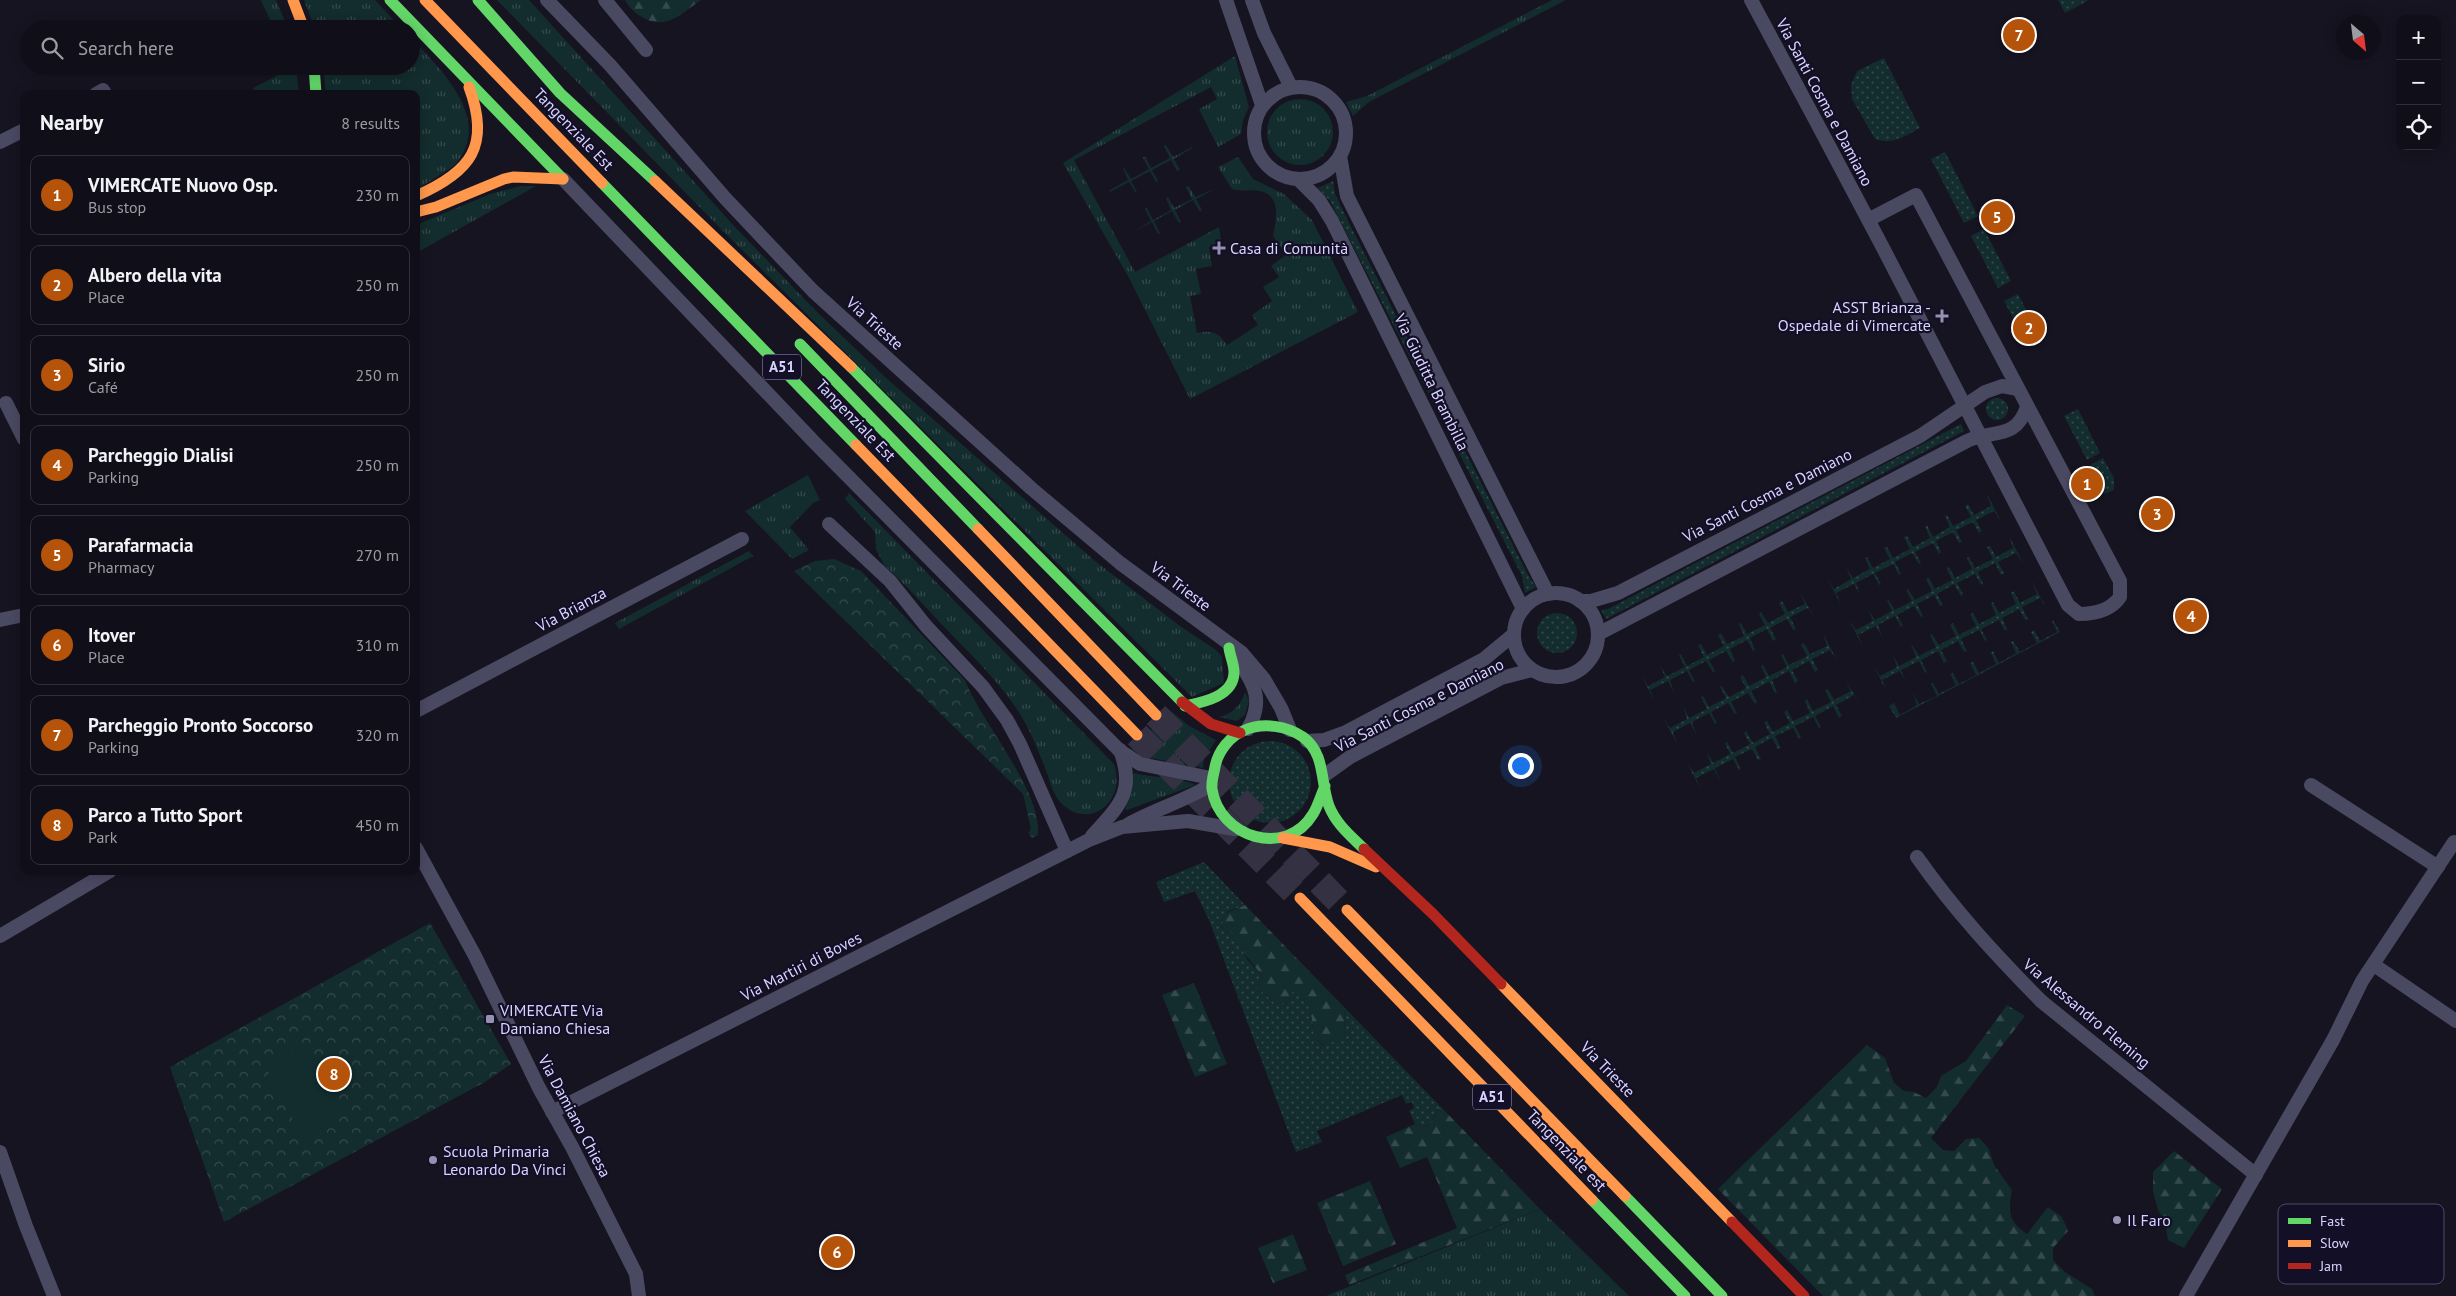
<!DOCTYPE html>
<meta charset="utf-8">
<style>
:root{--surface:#100f19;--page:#1e1d26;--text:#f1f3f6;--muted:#9c9ca2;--line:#302f38;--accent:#b45309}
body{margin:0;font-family:"PT Sans",sans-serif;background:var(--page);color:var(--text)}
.controls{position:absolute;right:15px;top:15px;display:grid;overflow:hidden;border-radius:10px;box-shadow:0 2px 12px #0003}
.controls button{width:45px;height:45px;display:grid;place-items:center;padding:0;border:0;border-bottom:1px solid var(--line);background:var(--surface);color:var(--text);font:25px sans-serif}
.compass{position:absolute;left:2336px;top:15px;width:45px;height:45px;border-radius:50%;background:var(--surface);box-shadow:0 2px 12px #0003;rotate:152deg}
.you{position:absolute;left:1520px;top:765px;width:18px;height:18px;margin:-12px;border:4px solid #fff;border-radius:50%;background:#1a73e8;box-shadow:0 0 0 8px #1a73e833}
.badge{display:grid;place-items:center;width:32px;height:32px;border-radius:50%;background:var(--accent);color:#fff;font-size:16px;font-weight:700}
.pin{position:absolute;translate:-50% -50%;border:2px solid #fff;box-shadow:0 1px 5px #0006}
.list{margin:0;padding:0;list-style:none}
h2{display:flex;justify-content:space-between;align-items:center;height:65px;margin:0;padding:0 20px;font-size:21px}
h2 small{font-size:16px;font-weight:400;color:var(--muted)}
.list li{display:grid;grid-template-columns:32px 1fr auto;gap:15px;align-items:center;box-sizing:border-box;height:80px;margin:0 10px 10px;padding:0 10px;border:1px solid var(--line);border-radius:10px}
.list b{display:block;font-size:19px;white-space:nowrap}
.list p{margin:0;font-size:16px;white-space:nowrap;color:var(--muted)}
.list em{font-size:16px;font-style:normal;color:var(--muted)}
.icon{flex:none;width:28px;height:28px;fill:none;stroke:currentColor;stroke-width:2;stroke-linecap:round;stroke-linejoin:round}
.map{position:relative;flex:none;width:2456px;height:1296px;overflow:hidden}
.search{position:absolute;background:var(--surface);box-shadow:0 2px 12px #0003;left:20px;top:20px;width:400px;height:55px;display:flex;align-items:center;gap:12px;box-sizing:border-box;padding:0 18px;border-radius:28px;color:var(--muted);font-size:19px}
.panel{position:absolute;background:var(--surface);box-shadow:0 2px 12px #0003;left:20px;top:90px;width:400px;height:785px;border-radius:10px}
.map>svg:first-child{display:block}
</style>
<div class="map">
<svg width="2456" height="1296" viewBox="0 0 2456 1296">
<defs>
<pattern id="grass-tufts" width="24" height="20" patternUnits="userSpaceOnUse" patternTransform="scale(1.25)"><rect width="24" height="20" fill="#132c2d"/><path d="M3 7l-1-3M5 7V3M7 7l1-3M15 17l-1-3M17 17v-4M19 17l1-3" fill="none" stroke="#354a4c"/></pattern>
<pattern id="forest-firs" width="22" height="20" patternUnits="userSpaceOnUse" patternTransform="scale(1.25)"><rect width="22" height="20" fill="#132c2d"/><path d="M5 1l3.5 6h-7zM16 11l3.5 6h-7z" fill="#354a4c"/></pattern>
<pattern id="park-crowns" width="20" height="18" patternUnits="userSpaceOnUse" patternTransform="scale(1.25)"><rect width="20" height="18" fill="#132c2d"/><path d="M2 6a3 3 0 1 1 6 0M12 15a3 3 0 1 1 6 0" fill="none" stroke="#354a4c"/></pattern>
<pattern id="garden-dots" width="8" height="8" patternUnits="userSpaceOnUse" patternTransform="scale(1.25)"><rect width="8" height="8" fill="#132c2d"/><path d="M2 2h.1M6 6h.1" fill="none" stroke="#354a4c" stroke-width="1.8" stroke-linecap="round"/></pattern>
</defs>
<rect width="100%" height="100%" fill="#161421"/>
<g fill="url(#grass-tufts)">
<polygon points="261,0 276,0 288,29 274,29"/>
<polygon points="304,0 375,0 402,29 315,29"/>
<polygon points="497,0 529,0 736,228 816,311 885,377 1095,561 1180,626 1216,650 1222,657 1224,683 1192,697 720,228"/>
<polygon points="1552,0 1566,0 1369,102 1353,116 1346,102 1367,96"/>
<path d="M411,38C439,67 492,118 458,161C450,171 427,182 416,190V94H326L323,66H411Z"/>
<path d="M1235,56L1249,107L1243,120L1241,134L1218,147L1199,109L1217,99L1211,87L1074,160L1135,272L1219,227L1222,245L1209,247L1212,266L1196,269L1201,294L1190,296L1197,333C1213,330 1218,332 1227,345L1258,325L1252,315L1272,301L1263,287L1279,277L1271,266L1286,255L1273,236C1276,220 1282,196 1260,191C1251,189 1242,192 1232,189L1218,167L1238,157L1253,179L1284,194L1312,220L1358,312L1190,399L1128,276L1063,163Z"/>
<polygon points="285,66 296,66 299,94 256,94 253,88 284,72"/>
<circle cx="1300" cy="132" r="33"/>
<polygon points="1166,145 1173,157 1192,147 1192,148 1174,159 1180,170 1177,171 1171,160 1152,170 1158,181 1156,182 1150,171 1131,181 1137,192 1136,193 1129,182 1110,192 1110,190 1128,180 1123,168 1124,168 1131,179 1149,169 1143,158 1145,156 1151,168 1170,158 1164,146"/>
<polygon points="521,186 536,186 416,253 416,225 490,194"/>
<polygon points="1189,186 1195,197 1215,189 1196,199 1202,210 1200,212 1193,200 1175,210 1181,222 1179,223 1172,211 1154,221 1160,233 1158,234 1152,222 1133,232 1151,221 1145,209 1147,208 1153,220 1171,210 1166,198 1168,197 1174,208 1192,199 1186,187"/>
<polygon points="808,475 820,500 813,503 790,527 809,550 792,559 745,511"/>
<path d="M849,493L1114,764C1127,802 1089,831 1061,803C1051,792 1050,779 1044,765C1037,748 1030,730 1020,714C1001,684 977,661 953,636C930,612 908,587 884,565L876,549L875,532L845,499Z"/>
<polygon points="749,551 753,556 619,629 615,623"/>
<path d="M1245,692L1249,701L1245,715L1237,721L1220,717C1233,713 1241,705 1245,692Z"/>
<path d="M1171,711L1189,726L1216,740L1204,759L1203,768C1180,760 1153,763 1131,750Z"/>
<path d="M1135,773C1148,777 1188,779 1195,785L1127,810L1125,809L1132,793L1133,774Z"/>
<polygon points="1540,1209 1629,1296 1326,1296"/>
</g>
<g fill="url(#forest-firs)">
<path d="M625,0H701C691,7 676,20 664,22C648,24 632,13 625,0Z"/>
<path d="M1245,905L1345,1008L1344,1038L1324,1045L1314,1038C1312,1018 1311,1002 1295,988L1288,1002L1276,1004L1256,987L1263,977L1241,949L1223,931L1221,918L1224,914Z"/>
<polygon points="1194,983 1227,1064 1195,1077 1162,995"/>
<path d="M2007,1005L2025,1016L1931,1138L1943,1150L1954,1151L1966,1139L1979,1138L1989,1149L1994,1165L2012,1190C2008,1212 2008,1221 2027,1234L2048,1207L2062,1217L2068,1231L2053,1248V1260L2065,1272L2092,1289L2095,1296H1823L1718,1189L1867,1045L1885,1058L1894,1083L1904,1091L1914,1092L1926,1098L1937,1087L1941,1076L1966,1061Z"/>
<polygon points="1440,1106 1540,1209 1349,1285 1345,1275 1457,1228 1427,1157 1400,1168 1386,1137 1415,1124 1422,1127 1432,1123"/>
<polygon points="2174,1151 2222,1189 2184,1248 2168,1240 2165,1222 2158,1210 2153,1191 2153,1172"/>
<polygon points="1370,1181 1396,1244 1343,1266 1317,1203"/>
<polygon points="1293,1234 1307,1270 1273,1283 1258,1248"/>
</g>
<g fill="url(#park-crowns)">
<path d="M834,559L861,571L965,680C982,724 1042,790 1038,835L1032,838L1028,833L1031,829L1023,794L794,571L815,561Z"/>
<polygon points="430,923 511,1064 485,1082 224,1222 170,1067"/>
</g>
<g fill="url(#garden-dots)">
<polygon points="2058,0 2089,0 2065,13"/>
<path d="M1884,58L1920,128C1905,136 1893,145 1875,139L1852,99L1851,85L1857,71Z"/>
<polygon points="1945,152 1978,216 1964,223 1931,159"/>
<polygon points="1333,181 1335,194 1349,223 1528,575 1536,587 1525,593 1522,576 1330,201 1318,188"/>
<polygon points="1984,229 2011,281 1998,288 1971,236"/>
<polygon points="2018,294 2042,341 2029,347 2004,301"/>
<circle cx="1997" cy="409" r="11"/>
<polygon points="2078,409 2100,453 2087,460 2064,416"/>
<polygon points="1961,424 1964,431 1606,619 1601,610 1608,609"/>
<polygon points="2103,458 2114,478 2114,490 2105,494 2090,465"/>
<polygon points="1987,494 2001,521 1994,511 1976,520 1982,531 1979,533 1973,522 1956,530 1962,542 1959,543 1953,532 1936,541 1941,552 1939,554 1933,543 1915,552 1921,563 1919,564 1912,553 1895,562 1901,574 1899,575 1893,564 1875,573 1881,584 1879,585 1873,574 1856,583 1860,595 1854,584 1836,593 1841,605 1827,578 1834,589 1851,579 1846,568 1853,578 1870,569 1865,558 1867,557 1873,568 1890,559 1884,548 1887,547 1893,558 1910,549 1904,537 1907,536 1913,547 1930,538 1925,527 1927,525 1933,537 1950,527 1945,516 1947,515 1953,526 1971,517 1965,506 1968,504 1974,515 1991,506"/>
<polygon points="2009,536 2023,563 2016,553 1998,562 2004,573 2001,575 1995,563 1978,572 1983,584 1981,585 1975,574 1957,583 1963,594 1961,596 1954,584 1937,594 1943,605 1940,606 1934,595 1917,604 1923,616 1921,617 1914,606 1897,615 1903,626 1901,627 1895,616 1878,625 1882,637 1876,626 1858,635 1863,647 1849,620 1856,630 1873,621 1868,610 1875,620 1892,611 1887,600 1888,599 1895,610 1912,601 1906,590 1908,589 1915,600 1932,591 1926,579 1929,578 1935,589 1952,580 1947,569 1949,567 1955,578 1972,569 1967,558 1969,557 1975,568 1993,559 1987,547 1990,546 1996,557 2013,548"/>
<polygon points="2032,582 2047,609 2040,598 2022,607 2028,619 2025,620 2019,609 2002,618 2007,629 2005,631 1999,620 1981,629 1987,640 1985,641 1979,630 1961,639 1967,651 1964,652 1958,641 1941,650 1947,661 1944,663 1938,651 1921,660 1927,672 1925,673 1919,661 1901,670 1906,683 1900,671 1882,680 1887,692 1873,665 1880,676 1897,667 1893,655 1899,666 1916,657 1911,645 1912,645 1919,656 1936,647 1930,635 1932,634 1939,645 1956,636 1950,625 1953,623 1959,635 1976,626 1970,614 1973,613 1979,624 1996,615 1991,604 1993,602 1999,613 2016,604 2011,593 2014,591 2020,603 2037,594"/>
<polygon points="1800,592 1815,619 1808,608 1790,617 1796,629 1793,630 1787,619 1770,628 1776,639 1773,641 1767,629 1750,638 1755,650 1753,651 1747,640 1730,649 1735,661 1733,662 1726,651 1709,660 1715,671 1713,672 1706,661 1689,670 1695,682 1693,682 1687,671 1670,680 1674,693 1668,681 1650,690 1655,702 1641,675 1648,686 1665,677 1660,665 1667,676 1685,667 1679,655 1681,654 1687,666 1704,657 1698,645 1701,644 1707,655 1724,646 1718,635 1721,633 1727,644 1744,636 1739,624 1741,623 1747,634 1765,625 1759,614 1761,612 1768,623 1785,614 1779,603 1782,601 1788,612 1805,604"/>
<circle cx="1557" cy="633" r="20"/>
<polygon points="2053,620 2060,632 1896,718 1889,706 1894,703 1900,715 1917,705 1913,693 1919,704 1937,696 1931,684 1933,683 1939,694 1956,685 1950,674 1953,673 1959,684 1976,675 1970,663 1973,662 1979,673 1996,664 1991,653 1993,651 1999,663 2016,653 2011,642 2013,641 2020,652 2037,643 2031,632 2034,630 2040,641 2057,632 2052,621"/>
<polygon points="1823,633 1837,661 1830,650 1812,659 1818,670 1815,672 1809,661 1792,670 1798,681 1795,683 1789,671 1772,680 1777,692 1775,693 1769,682 1751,691 1757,702 1755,704 1748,693 1731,702 1737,713 1735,714 1728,703 1711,712 1717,723 1715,724 1709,713 1692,722 1696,734 1690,723 1673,732 1677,744 1663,717 1670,728 1687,719 1683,706 1689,718 1707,709 1701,697 1703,696 1709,707 1726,698 1720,687 1722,686 1729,697 1746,688 1740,677 1743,675 1749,686 1766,677 1761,666 1763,665 1769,676 1787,667 1781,655 1783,654 1789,665 1807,656 1801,645 1804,643 1810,654 1827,646"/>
<polygon points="1845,679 1861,706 1854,695 1836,705 1842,716 1839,718 1833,706 1815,716 1821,727 1819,728 1813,717 1795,726 1801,737 1799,739 1793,728 1775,736 1781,748 1778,749 1772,738 1755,747 1761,759 1758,760 1752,749 1735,757 1741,769 1739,770 1733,759 1715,768 1720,780 1714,769 1696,778 1701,790 1687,763 1694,773 1711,764 1707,752 1713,763 1730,754 1725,743 1727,742 1733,753 1750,744 1744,733 1746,731 1753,743 1770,734 1764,722 1767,721 1773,732 1790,723 1784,712 1787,710 1793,721 1810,713 1805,701 1807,699 1813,711 1831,702 1825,690 1828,689 1834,700 1851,691"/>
<circle cx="1270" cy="782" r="41"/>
<path d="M1204,862L1245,905C1228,912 1220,910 1223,931H1231L1247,959L1263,977L1256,987L1276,1004L1288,1002L1295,987C1311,1002 1312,1017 1314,1038L1323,1045L1344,1038L1345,1008L1440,1106L1432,1123L1422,1127L1415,1124L1409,1111L1414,1108L1412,1102L1406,1104L1402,1095L1317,1131L1322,1142L1296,1152L1209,920L1195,891L1164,902L1156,882Z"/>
</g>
<polygon fill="#132c2d" points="305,1043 344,1116 303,1138 264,1064"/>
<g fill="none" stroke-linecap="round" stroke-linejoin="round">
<g stroke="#333142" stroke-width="26" stroke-dasharray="26 13" stroke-linecap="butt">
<polyline points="1156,715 1347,910"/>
<polyline points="1137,735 1300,898"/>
</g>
<g stroke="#4a4962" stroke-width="14">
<polyline points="547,0 610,65 725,198 813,291 1032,489 1120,563 1242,653 1264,679 1281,708 1290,730"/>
<polyline points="605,0 646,50"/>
<polyline points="1226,0 1262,105"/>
<polyline points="1252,0 1264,33 1291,87"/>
<path d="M1751,0L1818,125C1839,165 1861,206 1882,246L2068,605L2079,614C2095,614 2111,610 2120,597V581L1916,195L1868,220"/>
<circle cx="1300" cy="133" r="46"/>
<polyline points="96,94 103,90 105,94"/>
<polyline points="0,142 24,130"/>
<polyline points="1340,156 1347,196 1548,594"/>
<polyline points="563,179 815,443 1119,750 1140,764 1211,778"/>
<polyline points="1298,179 1319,200 1332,221 1523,609"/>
<polyline points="6,403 24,439"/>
<polyline points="829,524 890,581 926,626 983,687 1007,720 1020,744 1067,851"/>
<circle cx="1556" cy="635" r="42"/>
<polyline points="1580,601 1591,601 1618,593 1920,436 1985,392 2002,386 2018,389"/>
<polyline points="0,620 24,615"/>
<path d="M1598,634L1967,441C1993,429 2015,441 2027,407"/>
<path d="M1239,662C1256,686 1263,702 1248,729"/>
<polyline points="416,711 742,539"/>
<polyline points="1307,741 1324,740 1346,732 1484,659 1513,635"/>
<polyline points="1325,775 1350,757 1501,678 1532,670"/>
<polyline points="2311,785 2438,867"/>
<path d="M1127,825C1154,810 1184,801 1211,785"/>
<path d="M1092,836C1119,806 1136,792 1120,750"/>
<polyline points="416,848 475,956 539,1088 572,1147 636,1274 639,1296"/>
<path d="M1917,857C1955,911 1994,953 2041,1001L2256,1175"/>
<polyline points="0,936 110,871"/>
<polyline points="2374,965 2456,1021"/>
<polyline points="552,1112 1089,840 1122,827 1188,821 1235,829"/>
<polyline points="0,1152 26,1226 54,1296"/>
<polyline points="2186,1296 2333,1040 2362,981 2454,842"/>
</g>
<g stroke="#63d668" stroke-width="11">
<polyline points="390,0 563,179"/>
<polyline points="478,0 560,93 655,181"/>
<polyline points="314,66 316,94"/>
<polyline points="602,183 856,445"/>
<polyline points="800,344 978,529"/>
<polyline points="851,367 1182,702"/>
<path d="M1185,706C1204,702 1234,696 1234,672C1234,664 1230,656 1229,648"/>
<path d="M1325,786C1321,795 1318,806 1313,814C1286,859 1219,837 1212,789C1211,782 1214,773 1215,767C1218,751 1230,736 1245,730C1263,722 1287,726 1303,737C1326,754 1320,782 1329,806C1336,824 1351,836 1364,849"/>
<polyline points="1625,1196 1722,1296"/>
<polyline points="1592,1200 1685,1296"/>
</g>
<g stroke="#ff974d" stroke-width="11">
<polyline points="293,0 304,29"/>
<polyline points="425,0 602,183"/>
<polyline points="655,181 851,367"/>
<path d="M416,196C471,172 491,146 469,87"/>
<polyline points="416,212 436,207 504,179 513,177 563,179"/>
<polyline points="856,445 1137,735"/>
<polyline points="978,529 1156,715"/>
<polyline points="1283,838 1330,847 1376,867"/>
<polyline points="1300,898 1592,1200"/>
<polyline points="1347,910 1625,1196"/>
<polyline points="1501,984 1732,1222"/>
</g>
<g stroke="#b3261e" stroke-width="11">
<polyline points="1182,702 1211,724 1240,733"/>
<polyline points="1364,849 1433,914 1501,984"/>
<polyline points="1732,1222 1804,1296"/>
</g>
</g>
<g fill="#9591b1" stroke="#130f26" stroke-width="2">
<path d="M1216.5 240.5h5v5h5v5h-5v5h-5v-5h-5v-5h5z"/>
<path d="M1939.5 308.5h5v5h5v5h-5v5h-5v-5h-5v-5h5z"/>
<rect x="485" y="1014" width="10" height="10" rx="2.5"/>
<circle cx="433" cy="1160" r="5"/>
<circle cx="2117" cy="1220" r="5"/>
</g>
<g text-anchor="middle" stroke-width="4.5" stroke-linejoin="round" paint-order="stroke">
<g fill="#130f26" stroke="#9e99be" stroke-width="1">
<rect x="763" y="354.5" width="38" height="25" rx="4"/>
<rect x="1473" y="1084.5" width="38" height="25" rx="4"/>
</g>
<g font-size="15" font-weight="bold" fill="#d9d4ff">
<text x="782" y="372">A51</text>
<text x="1492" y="1102">A51</text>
</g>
<g font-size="16" fill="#d9d4ff" stroke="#130f26">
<text transform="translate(1825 102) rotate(62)" y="6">Via Santi Cosma e Damiano</text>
<text transform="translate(574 129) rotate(46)" y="6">Tangenziale Est</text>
<text transform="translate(875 323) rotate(42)" y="6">Via Trieste</text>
<text transform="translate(1432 382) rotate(64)" y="6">Via Giuditta Brambilla</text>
<text transform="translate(856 420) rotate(46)" y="6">Tangenziale Est</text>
<text transform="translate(1767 495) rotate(-27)" y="6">Via Santi Cosma e Damiano</text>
<text transform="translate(1181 586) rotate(37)" y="6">Via Trieste</text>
<text transform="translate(571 609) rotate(-28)" y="6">Via Brianza</text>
<text transform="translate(1419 705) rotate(-27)" y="6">Via Santi Cosma e Damiano</text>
<text transform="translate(801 966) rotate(-27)" y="6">Via Martiri di Boves</text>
<text transform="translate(2087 1013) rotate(40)" y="6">Via Alessandro Fleming</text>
<text transform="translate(1608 1069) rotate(46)" y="6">Via Trieste</text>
<text transform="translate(575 1116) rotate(62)" y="6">Via Damiano Chiesa</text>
<text transform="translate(1567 1150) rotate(46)" y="6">Tangenziale est</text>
</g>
<g font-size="16" fill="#d9d4ff" stroke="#130f26" text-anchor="start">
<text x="1230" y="254">Casa di Comunità</text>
<text x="1931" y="313" text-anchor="end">ASST Brianza -<tspan x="1931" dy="18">Ospedale di Vimercate</tspan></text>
<text x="500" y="1016">VIMERCATE Via<tspan x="500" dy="18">Damiano Chiesa</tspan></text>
<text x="443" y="1157">Scuola Primaria<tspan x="443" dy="18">Leonardo Da Vinci</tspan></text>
<text x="2127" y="1226">Il Faro</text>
</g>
</g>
<rect x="2278" y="1204" width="166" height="80" rx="8" fill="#130f26" stroke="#4e4a67" stroke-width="1"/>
<rect x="2288" y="1218" width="23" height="6" fill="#63d668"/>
<rect x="2288" y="1240" width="23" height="7" fill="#ff974d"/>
<rect x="2288" y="1263" width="23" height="6" fill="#b3261e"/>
<g font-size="14" fill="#d9d4ff">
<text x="2320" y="1226">Fast</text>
<text x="2320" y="1248">Slow</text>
<text x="2320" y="1271">Jam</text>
</g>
</svg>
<div class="controls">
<button>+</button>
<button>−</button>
<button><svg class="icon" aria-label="locate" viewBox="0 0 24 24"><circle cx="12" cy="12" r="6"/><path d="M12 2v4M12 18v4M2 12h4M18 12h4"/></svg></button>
</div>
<svg class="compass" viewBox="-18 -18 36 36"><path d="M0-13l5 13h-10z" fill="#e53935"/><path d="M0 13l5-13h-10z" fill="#9c9ca2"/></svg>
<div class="you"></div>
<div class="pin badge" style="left:2087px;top:484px">1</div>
<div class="pin badge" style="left:2029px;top:328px">2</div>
<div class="pin badge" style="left:2157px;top:514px">3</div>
<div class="pin badge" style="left:2191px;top:616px">4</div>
<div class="pin badge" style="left:1997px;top:217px">5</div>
<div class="pin badge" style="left:837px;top:1252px">6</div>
<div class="pin badge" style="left:2019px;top:35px">7</div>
<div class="pin badge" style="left:334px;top:1074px">8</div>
<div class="search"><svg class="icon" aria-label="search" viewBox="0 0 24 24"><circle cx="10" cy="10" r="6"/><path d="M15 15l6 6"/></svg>Search here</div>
<section class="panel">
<h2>Nearby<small>8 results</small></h2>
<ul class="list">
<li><span class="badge">1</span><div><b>VIMERCATE Nuovo Osp.</b><p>Bus stop</p></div><em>230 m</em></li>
<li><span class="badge">2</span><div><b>Albero della vita</b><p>Place</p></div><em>250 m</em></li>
<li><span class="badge">3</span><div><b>Sirio</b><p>Café</p></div><em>250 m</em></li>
<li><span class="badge">4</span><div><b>Parcheggio Dialisi</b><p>Parking</p></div><em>250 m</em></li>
<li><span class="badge">5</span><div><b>Parafarmacia</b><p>Pharmacy</p></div><em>270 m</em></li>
<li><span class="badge">6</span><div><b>Itover</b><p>Place</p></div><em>310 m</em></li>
<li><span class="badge">7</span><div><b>Parcheggio Pronto Soccorso</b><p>Parking</p></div><em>320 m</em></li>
<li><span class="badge">8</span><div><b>Parco a Tutto Sport</b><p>Park</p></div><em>450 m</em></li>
</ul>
</section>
</div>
